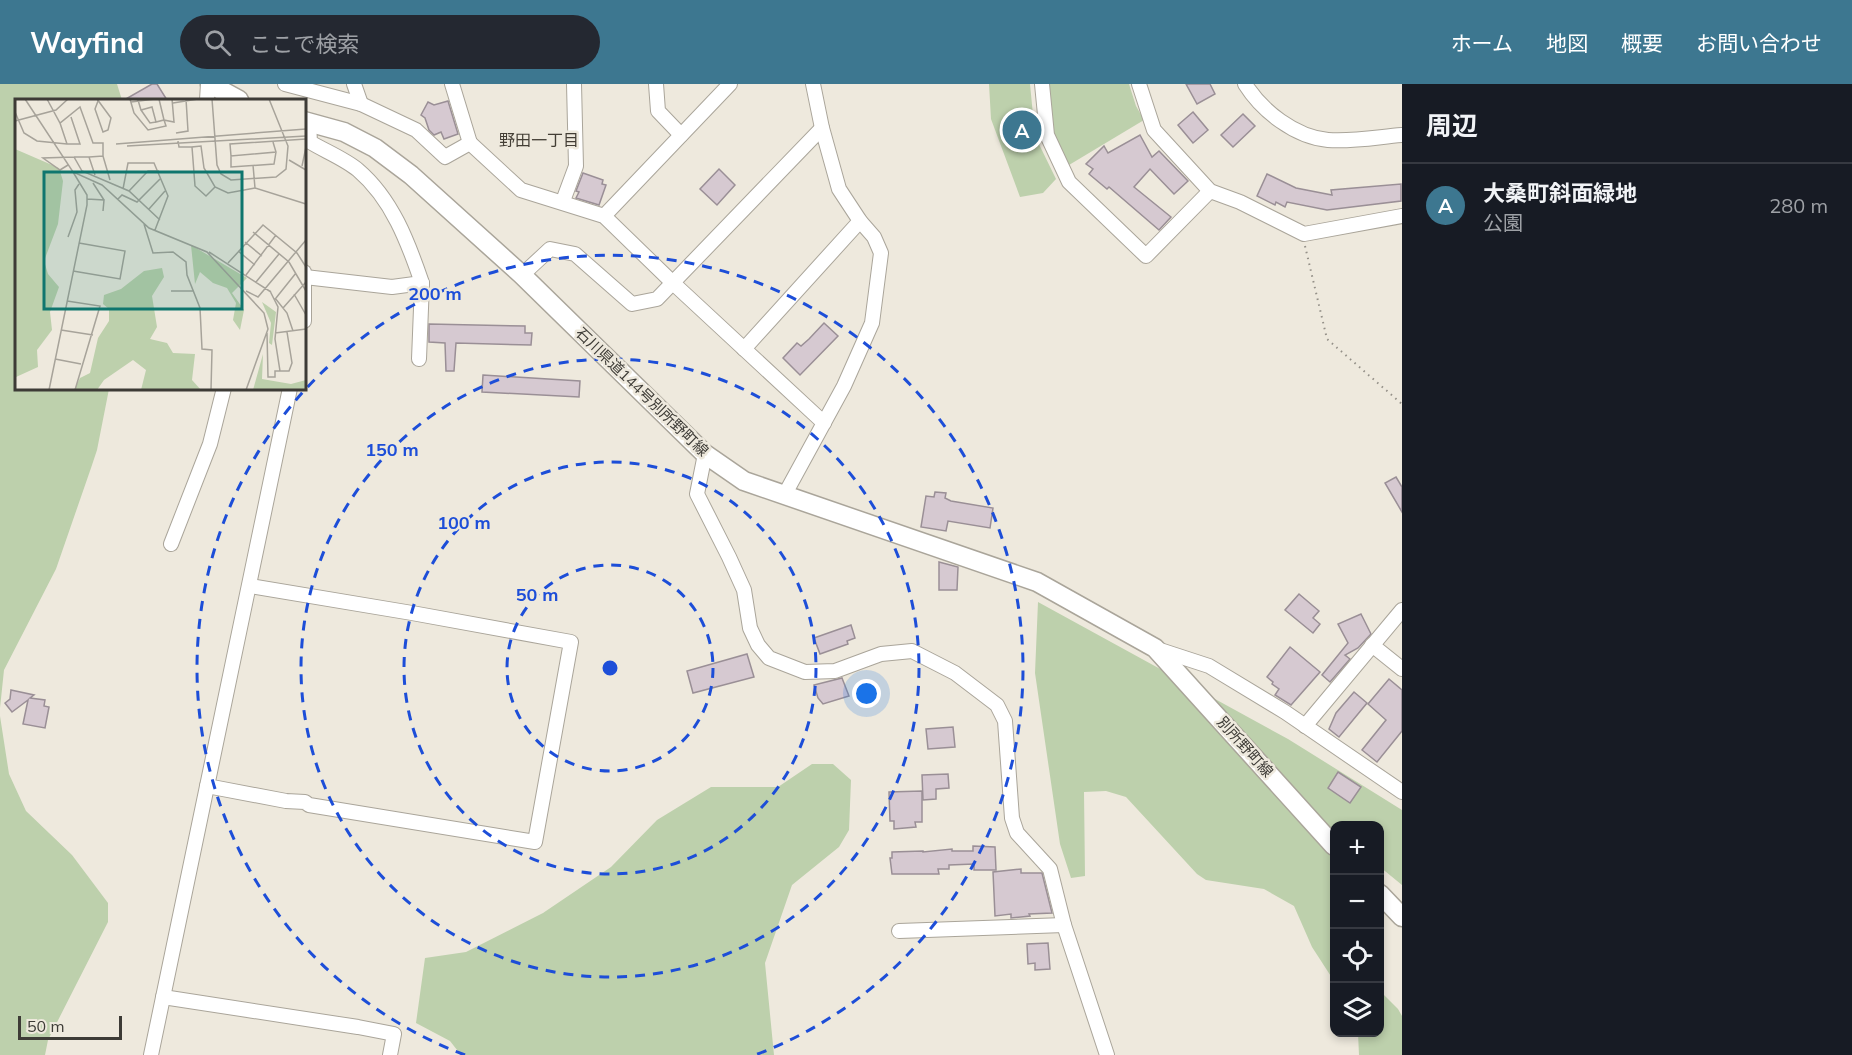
<!DOCTYPE html>
<html lang="ja">
<meta charset="utf-8">
<style>
:root{--surface:#171b24;--page:#242831;--text:#f1f3f6;--muted:#9ea1a6;--line:#363941;--accent:#3d7790}
body{margin:0;font-family:Mulish,"Noto Sans JP",sans-serif;background:var(--page);color:var(--text)}
.controls{position:absolute;right:18px;bottom:18px;display:grid;overflow:hidden;border-radius:12px;box-shadow:0 3px 9px #0003}
.controls button{width:54px;height:54px;display:grid;place-items:center;padding:0;border:0;border-bottom:2px solid var(--line);background:var(--surface);color:var(--text);font:30px sans-serif}
.scale{position:absolute;left:18px;bottom:15px;width:104px;box-sizing:border-box;padding-left:6px;border:3px solid #3d3b36;border-top:0;font-size:16px;line-height:21px;white-space:nowrap;color:#3d3b36;-webkit-text-stroke:4px #eee9dd;paint-order:stroke}
.you{position:absolute;left:867px;top:610px;width:21px;height:21px;margin:-15px;border:4px solid #fff;border-radius:50%;background:#1a73e8;box-shadow:0 0 0 9px #1a73e833}
.badge{display:grid;place-items:center;width:39px;height:39px;border-radius:50%;background:var(--accent);color:#fff;font-size:20px;font-weight:700}
.pin{position:absolute;translate:-50% -50%;border:3px solid #fff;box-shadow:0 2px 6px #0006}
.list{margin:0;padding:0;list-style:none}
h2{display:flex;justify-content:space-between;align-items:center;height:78px;margin:0;padding:0 24px;font-size:26px}
h2 small{font-size:20px;font-weight:400;color:var(--muted)}
.list li{display:grid;grid-template-columns:39px 1fr auto;gap:18px;align-items:center;box-sizing:border-box;height:84px;padding:0 24px;border-top:2px solid var(--line)}
.list b{display:block;font-size:22px;white-space:nowrap}
.list p{margin:0;font-size:20px;white-space:nowrap;color:var(--muted)}
.list em{font-size:20px;font-style:normal;color:var(--muted)}
.icon{flex:none;width:33px;height:33px;fill:none;stroke:currentColor;stroke-width:2;stroke-linecap:round;stroke-linejoin:round}
.map{position:relative;flex:none;width:1402px;height:971px;overflow:hidden}
header{display:flex;align-items:center;gap:36px;box-sizing:border-box;height:84px;padding:0 30px;background:var(--accent);color:#fff}
header strong{font-size:28px}
nav{display:flex;gap:33px;margin-inline-start:auto;font-size:21px}
.search{width:420px;height:54px;background:var(--page);display:flex;align-items:center;gap:15px;box-sizing:border-box;padding:0 21px;border-radius:33px;color:var(--muted);font-size:22px}
main{display:flex}
aside{flex:1;background:var(--surface)}
.map>svg:first-child{display:block}
</style>
<header>
<strong>Wayfind</strong>
<div class="search"><svg class="icon" aria-label="search" viewBox="0 0 24 24"><circle cx="10" cy="10" r="6"/><path d="M15 15l6 6"/></svg>ここで検索</div>
<nav><a>ホーム</a><a>地図</a><a>概要</a><a>お問い合わせ</a></nav>
</header>
<main>
<div class="map">
<svg width="1402" height="971" viewBox="0 0 1402 971">
<rect width="100%" height="100%" fill="#eee9dd"/>
<g fill="#bdd0ac">
<polygon points="0,0 117,0 122,16 16,16 16,304 109,305 97,366 91,384 56,485 4,586 0,624"/>
<polygon points="989,0 1030,0 1035,52 1056,95 1043,109 1020,113 991,35"/>
<polygon points="1042,0 1129,0 1136,22 1144,36 1064,84 1047,51"/>
<polygon points="1038,518 1288,655 1402,726 1402,801 1380,783 1380,742 1334,742 1334,855 1331,861 1334,865 1334,897 1312,863 1294,822 1264,805 1206,796 1197,790 1126,713 1106,707 1084,708 1085,792 1071,794 1060,760 1035,589"/>
<polygon points="0,632 9,690 26,727 72,771 108,819 108,838 48,956 45,971 0,971"/>
<polygon points="812,680 833,680 851,696 849,746 839,763 792,801 765,879 774,971 461,971 450,957 416,939 425,874 466,868 543,829 611,783 657,736 711,703 778,703"/>
<polygon points="1380,907 1398,925 1402,932 1402,971 1359,971 1358,949 1380,948"/>
</g>
<g fill="#d6c9d1" stroke="#9a8f96" stroke-width="1.5">
<polygon points="152,0 157,0 167,16 124,16"/>
<polygon points="1186,0 1210,0 1215,10 1197,20"/>
<polygon points="448,17 458,50 444,55 441,48 434,51 429,46 425,34 421,31 428,18 434,21"/>
<polygon points="1193,28 1208,46 1193,59 1178,41"/>
<polygon points="1243,30 1255,42 1233,63 1221,51"/>
<polygon points="1140,51 1152,73 1159,67 1188,97 1174,110 1150,85 1134,103 1171,133 1159,146 1109,103 1107,105 1089,90 1093,85 1086,80 1104,62 1108,69"/>
<polygon points="719,85 735,101 717,121 700,105"/>
<polygon points="583,89 603,96 602,100 606,101 599,121 576,114 579,108 576,107"/>
<polygon points="1267,90 1296,104 1332,111 1331,106 1401,100 1401,117 1327,126 1287,118 1285,123 1276,118 1275,121 1257,112"/>
<polygon points="824,239 838,252 800,291 783,274 797,259 801,262 809,255"/>
<polygon points="429,240 525,242 525,249 532,249 531,261 456,259 454,287 446,287 445,259 429,258"/>
<polygon points="483,291 580,297 579,313 482,308"/>
<polygon points="1396,393 1402,403 1402,428 1385,399"/>
<polygon points="935,408 946,409 945,414 951,417 993,424 990,444 948,437 946,447 921,443 926,412 934,413"/>
<polygon points="939,478 958,483 957,506 939,506"/>
<polygon points="1299,510 1319,527 1313,534 1320,540 1313,549 1285,526"/>
<polygon points="1361,530 1371,550 1358,564 1345,571 1350,575 1330,598 1322,591 1348,559 1338,540"/>
<polygon points="851,541 855,554 847,557 848,560 820,570 814,554"/>
<polygon points="1290,563 1320,588 1291,621 1275,611 1279,605 1272,600 1273,598 1267,593"/>
<polygon points="747,570 754,593 693,609 687,587"/>
<polygon points="842,594 849,612 823,620 818,614 814,601"/>
<polygon points="1389,595 1402,606 1402,647 1377,678 1362,666 1386,636 1368,620"/>
<polygon points="11,606 34,611 30,614 45,616 44,622 49,623 45,644 23,640 28,616 12,628 5,619 10,615"/>
<polygon points="1354,608 1367,619 1339,653 1329,645 1336,629"/>
<polygon points="953,643 955,663 928,665 926,645"/>
<polygon points="1338,688 1361,703 1350,719 1328,704"/>
<polygon points="948,690 949,704 936,705 936,715 923,716 922,691"/>
<polygon points="922,707 922,738 915,738 916,743 894,745 894,737 890,737 889,708"/>
<polygon points="973,762 995,763 996,786 974,786 974,780 949,781 949,785 938,785 939,790 892,790 890,774 892,774 892,768 923,767 923,768 952,765 952,767 973,767"/>
<polygon points="1021,785 1021,789 1042,789 1052,829 1029,830 1030,832 1021,833 1011,834 1011,830 995,832 993,788"/>
<polygon points="1048,859 1050,885 1035,886 1035,879 1028,880 1027,860"/>
</g>
<g fill="none" stroke-linecap="round" stroke-linejoin="round">
<g stroke="#aaa59a" stroke-width="16">
<g id="street">
<polyline points="285,0 361,20 416,46 445,73 470,59 521,106 604,132 673,199 824,339"/>
<polyline points="354,0 361,20"/>
<polyline points="452,0 470,59"/>
<polyline points="656,0 658,27 681,51"/>
<polyline points="1042,0 1047,51 1069,98 1146,172 1210,107"/>
<polyline points="1139,0 1154,46 1210,107 1240,118 1304,150 1402,132"/>
<path d="M1245,0C1262,27 1295,53 1328,56C1352,58 1378,53 1402,51"/>
<polyline points="207,16 208,0"/>
<path d="M309,39L310,58C325,67 345,75 358,86C392,115 408,158 422,199"/>
<polyline points="563,117 576,82 574,0"/>
<polyline points="604,132 730,0"/>
<polyline points="304,188 304,237"/>
<polyline points="522,191 550,165 575,170 632,220 657,215 822,44"/>
<polyline points="305,193 392,203 422,199 419,275"/>
<polyline points="744,265 860,137"/>
<polyline points="705,370 697,410 729,473 744,506 750,544 758,561 769,574 805,588 835,587 881,570 912,567 955,589 997,621 1005,637 1012,734 1017,749 1050,785 1064,841 1107,971"/>
<polyline points="785,410 844,302 872,239 881,169 874,153 860,137 839,105 822,44 813,0"/>
<polyline points="171,460 210,360 224,304"/>
<polyline points="1372,561 1402,585"/>
<polyline points="1157,565 1209,582 1285,628 1402,708"/>
<polyline points="1305,642 1402,526"/>
<polyline points="207,702 286,717 305,718 309,721 535,758 571,558 412,529 250,502"/>
<polyline points="899,847 1064,841"/>
<polyline points="163,913 358,943 394,950 390,971"/>
<polyline points="151,971 290,304"/>
</g>
</g>
<g stroke="#aaa59a" stroke-width="21">
<g id="secondary">
<polyline points="210,0 239,16"/>
<polyline points="304,37 344,48 375,64 411,91 522,191 705,370 744,397 1037,498 1155,564 1334,762"/>
<polyline points="1380,810 1402,833"/>
</g>
</g>
<polyline stroke="#949088" stroke-width="2" stroke-dasharray="1.5 4.5" stroke-linecap="butt" points="1305,162 1327,255 1402,320"/>
<use href="#street" stroke="#fff" stroke-width="14"/>
<use href="#secondary" stroke="#fff" stroke-width="18"/>
</g>
<g fill="none" stroke="#1d4ed8" stroke-width="3" stroke-dasharray="10 8">
<circle cx="610" cy="584" r="103"/>
<circle cx="610" cy="584" r="206"/>
<circle cx="610" cy="584" r="309"/>
<path d="M465 971A413 413 0 1 1 755 971"/>
</g>
<g text-anchor="middle" stroke-width="5" stroke-linejoin="round" paint-order="stroke">
<g font-size="15" fill="#3d3b36" stroke="#eee9dd">
<text transform="translate(642 308) rotate(44)" y="5">石川県道144号別所野町線</text>
<text transform="translate(1245 663) rotate(48)" y="5">別所野町線</text>
</g>
<g font-size="16" fill="#433e35" stroke="#eee9dd">
<text x="539" y="62">野田一丁目</text>
</g>
</g>
<g transform="translate(15 15)">
<rect width="291" height="291" fill="#eee9dd"/>
<path d="M0,50L44,69L48,82L43,125L29,162L33,175L44,188L35,213L37,231L22,251L23,268L1,278L0,285ZM176,146L232,179L217,194L229,211L225,231L218,221L221,204L212,189L198,184L185,173L180,185ZM147,169L149,178L137,197L142,228L135,240L152,244L158,254L180,255L177,281L186,291H126L131,271L118,261L89,281L82,291H59L65,279L75,274L83,239L94,222V210L88,205L89,196L106,190L129,172ZM247,203L261,213L257,246L254,244L256,224ZM248,255L247,280L276,285L291,281V291H238Z" fill="#bdd0ac"/>
<path fill="none" stroke="#a7a39a" stroke-width="1.5" d="M10,0L58,73L87,86L134,129L192,153L249,214L253,230L231,291M32,0L45,24L65,8L78,44H88V57M82,0L96,19L93,31L88,33L80,10L83,2M115,0L119,14L133,31L151,27L149,21L141,23L137,8L126,11L123,1M144,0L149,21L159,23L157,0M197,0L202,66L206,75L216,81L261,78L271,70L273,47L254,0M116,3L140,0M158,4L183,0M126,11L135,24L141,23M0,13L9,34L22,42L52,45M0,22L41,11L53,0M45,24L52,45H65L56,18M161,34L173,32L171,0M163,42L164,48H177M258,43L261,53L216,57L215,45L291,40M101,45L291,30M112,47L291,37M216,57V68L259,65L261,53M59,58H74L80,76M74,58L88,57L95,81M274,61L291,71M53,66L45,71L28,59L59,58L67,72L114,92L145,121M238,66L240,89L291,105M287,67L291,48M78,84L89,101M200,88L191,97L180,87L177,48L186,47L189,69L200,88L213,94L240,89M108,90L113,64H139L153,97L140,131M114,92L133,72H144M72,100L89,101L88,112M103,100L107,96L122,103L145,80M134,110L150,92M129,125L138,154L158,153L171,163L172,176L185,209L187,250L197,251L196,291M238,133L274,163L291,192M53,138L62,113L60,91L64,85M230,143L247,157M223,152L240,166M194,153L256,193M213,164L248,126L282,154L291,168M58,172L105,180L110,152L64,144M231,176L261,136M241,183L264,155M156,192H179M231,192L243,198L291,141M255,192L263,208L260,240L265,272H274L277,264L272,233M279,195L291,216M260,199L272,214L278,232M261,199L281,174M52,202L85,207L60,291M268,209L291,183M46,231L78,236M252,234L253,278H260V272H265M260,234L291,230M40,260L66,265M34,291L72,106V96L58,73"/>
<path fill="#0f766e" fill-opacity="0.15" stroke="#0f766e" stroke-width="3" d="M29,73H227V210H29Z"/>
<rect width="291" height="291" fill="none" stroke="#3d3b36" stroke-width="3"/>
</g>
<circle cx="610" cy="584" r="9" fill="#1d4ed8" stroke="#eee9dd" stroke-width="3"/>
<g font-size="18" text-anchor="middle" font-weight="bold" fill="#1d4ed8" stroke="#eee9dd" stroke-width="5" stroke-linejoin="round" paint-order="stroke">
<text x="435" y="216">200 m</text>
<text x="392" y="372">150 m</text>
<text x="464" y="445">100 m</text>
<text x="537" y="517">50 m</text>
</g>
</svg>
<div class="controls">
<button>+</button>
<button>−</button>
<button><svg class="icon" aria-label="locate" viewBox="0 0 24 24"><circle cx="12" cy="12" r="6"/><path d="M12 2v4M12 18v4M2 12h4M18 12h4"/></svg></button>
<button><svg class="icon" aria-label="layers" viewBox="0 0 24 24"><path d="M12 4l9 5-9 5-9-5zM3 14l9 5 9-5"/></svg></button>
</div>
<div class="scale">50 m</div>
<div class="you"></div>
<div class="pin badge" style="left:1022px;top:46px">A</div>
</div>
<aside>
<h2>周辺<small></small></h2>
<ul class="list">
<li><span class="badge">A</span><div><b>大桑町斜面緑地</b><p>公園</p></div><em>280 m</em></li>
</ul>
</aside>
</main>
